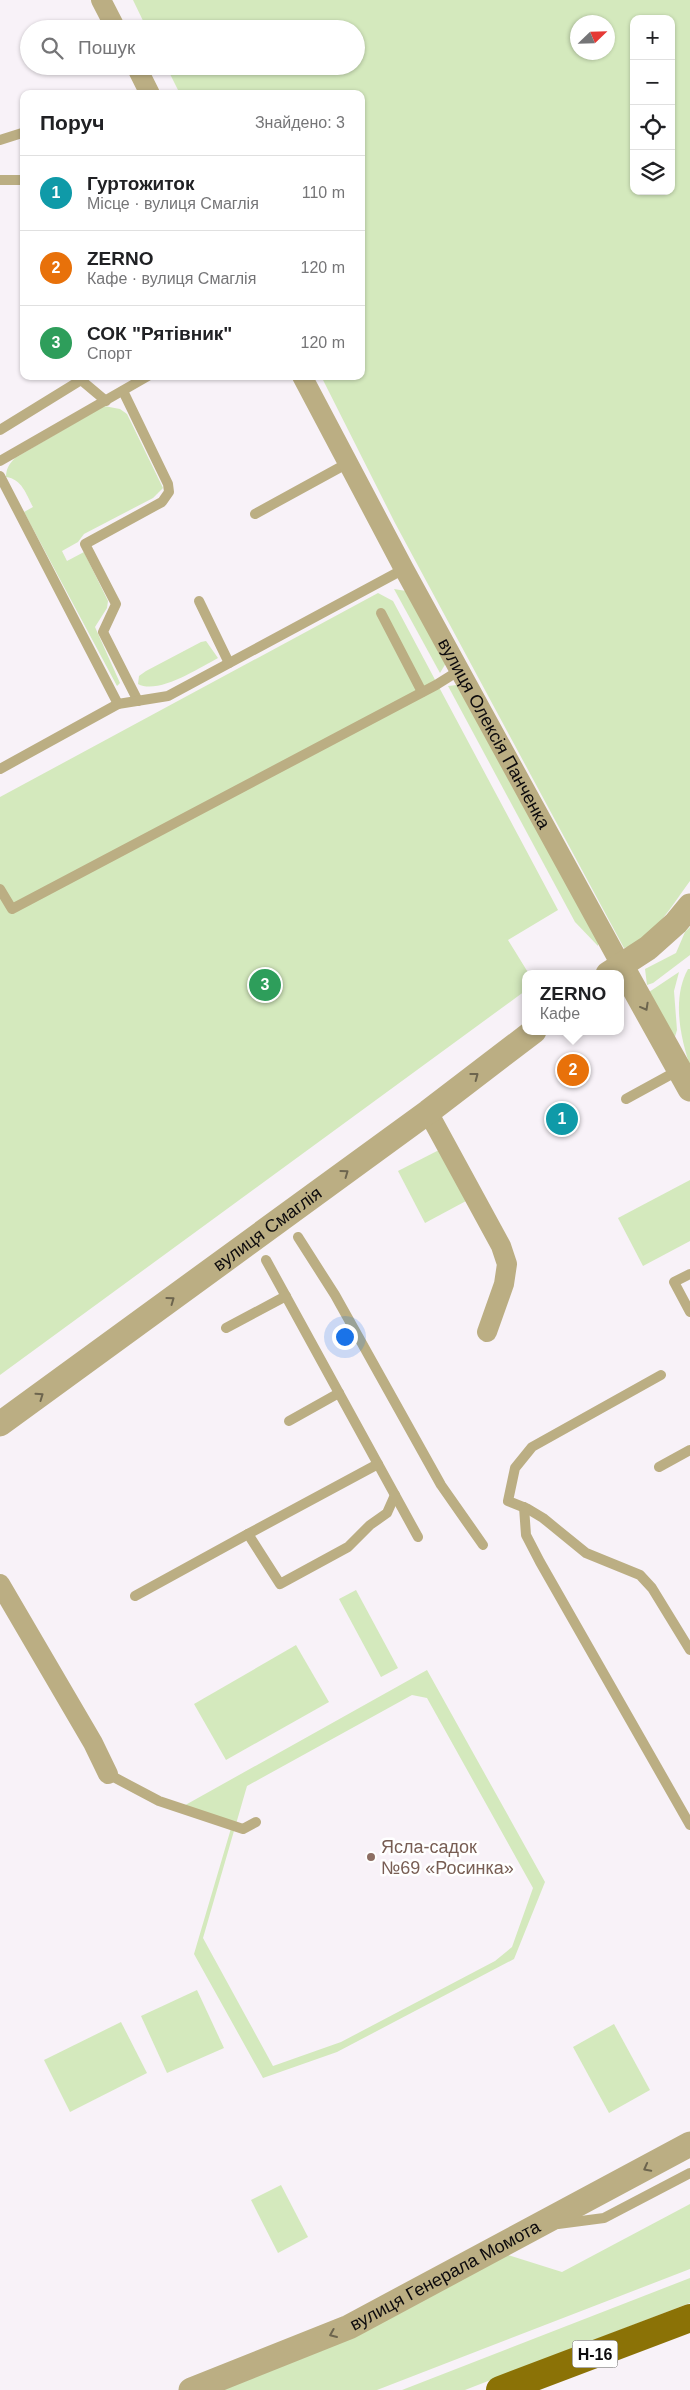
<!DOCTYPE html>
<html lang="uk">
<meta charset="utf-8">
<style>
:root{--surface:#fff;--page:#f2f2f2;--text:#202124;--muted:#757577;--line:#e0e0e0;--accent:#a13da2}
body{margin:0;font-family:Helvetica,sans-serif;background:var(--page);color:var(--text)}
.controls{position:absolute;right:15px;top:15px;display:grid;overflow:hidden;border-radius:10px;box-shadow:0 1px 4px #0004}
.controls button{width:45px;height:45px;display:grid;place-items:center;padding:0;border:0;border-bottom:1px solid var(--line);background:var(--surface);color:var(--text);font:25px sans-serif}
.compass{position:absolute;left:570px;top:15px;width:45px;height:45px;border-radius:50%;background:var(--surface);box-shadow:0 1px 4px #0004;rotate:67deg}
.you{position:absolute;left:344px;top:1336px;width:18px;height:18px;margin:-12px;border:4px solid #fff;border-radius:50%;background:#1a73e8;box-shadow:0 0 0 8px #1a73e833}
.badge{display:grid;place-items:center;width:32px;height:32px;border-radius:50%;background:var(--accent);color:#fff;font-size:16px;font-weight:700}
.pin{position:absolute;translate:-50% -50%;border:2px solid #fff;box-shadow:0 1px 5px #0006}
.popup{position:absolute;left:522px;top:970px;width:102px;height:65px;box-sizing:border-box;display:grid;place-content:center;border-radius:10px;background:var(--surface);filter:drop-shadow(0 1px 4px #0005);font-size:16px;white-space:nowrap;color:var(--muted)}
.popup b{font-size:19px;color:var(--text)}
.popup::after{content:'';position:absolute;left:50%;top:100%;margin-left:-10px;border:10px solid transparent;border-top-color:var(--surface)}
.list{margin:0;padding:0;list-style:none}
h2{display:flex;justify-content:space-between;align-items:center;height:65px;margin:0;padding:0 20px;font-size:21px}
h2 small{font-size:16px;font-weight:400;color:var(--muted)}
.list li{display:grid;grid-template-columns:32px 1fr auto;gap:15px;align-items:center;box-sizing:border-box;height:75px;padding:0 20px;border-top:1px solid var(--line)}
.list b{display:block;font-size:19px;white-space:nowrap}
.list p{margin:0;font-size:16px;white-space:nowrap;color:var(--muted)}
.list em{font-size:16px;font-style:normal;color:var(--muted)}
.icon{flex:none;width:28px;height:28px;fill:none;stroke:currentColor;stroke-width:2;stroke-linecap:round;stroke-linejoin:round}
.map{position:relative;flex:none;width:690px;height:2390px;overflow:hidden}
.search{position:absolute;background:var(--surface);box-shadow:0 1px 4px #0004;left:20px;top:20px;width:345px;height:55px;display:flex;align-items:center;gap:12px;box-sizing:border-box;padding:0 18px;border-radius:28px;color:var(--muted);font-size:19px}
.panel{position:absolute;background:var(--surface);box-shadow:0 1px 4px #0004;left:20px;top:90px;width:345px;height:290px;border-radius:10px}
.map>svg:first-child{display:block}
</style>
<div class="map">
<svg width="690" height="2390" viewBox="0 0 690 2390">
<rect width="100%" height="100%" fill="#f8f2f8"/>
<g fill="#d4e9bd" fill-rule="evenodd">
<path d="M133,0H690V881C675,901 649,945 624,948L395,523L321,376H361V94H180L166,66H356V29H147ZM634,19H671V191H634ZM578,22H608V52H578Z"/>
<path d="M104,406L120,409L127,414L163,488L153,498L84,534L78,542L62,551L67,561L84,552L108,601L107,608L95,627L120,683L117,686L24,512L33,507C26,494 22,479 6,477C6,469 9,464 15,458Z"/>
<polygon points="394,589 406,591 446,663 440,673"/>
<polygon points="378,593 393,601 558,910 508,940 529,974 526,974 525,991 0,1375 0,797"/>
<path d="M206,641L218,658C199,668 158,695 138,684L139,676L146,671L201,642Z"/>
<polygon points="457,685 598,936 598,946 575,922 448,686"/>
<polygon points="690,927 690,955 653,983 647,985 645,969 676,953 685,932"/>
<path d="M688,969H690V1066C680,1036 672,998 688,969Z"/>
<polygon points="679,972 674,991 677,1030 674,1040 649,992"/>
<polygon points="439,1150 466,1201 425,1223 398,1171"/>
<polygon points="690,1180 690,1241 643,1266 618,1218"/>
<polygon points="356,1590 398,1668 381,1677 339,1599"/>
<polygon points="296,1645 329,1702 226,1760 194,1704"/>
<path d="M427,1670L545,1882L514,1959L337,2052L263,2078L194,1954L232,1825L180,1808ZM412,1695L427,1698L533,1888L512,1947L495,1961L341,2042L273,2066L203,1938L247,1786Z"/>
<polygon points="197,1990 224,2048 167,2073 141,2016"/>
<polygon points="121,2022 147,2073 70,2112 44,2060"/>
<polygon points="614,2024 650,2090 609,2113 573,2047"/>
<polygon points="281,2185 308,2237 278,2253 251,2200"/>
<polygon points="690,2204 690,2269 377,2390 212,2390 505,2254 562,2272"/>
<polygon points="690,2278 690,2303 465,2390 402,2390"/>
</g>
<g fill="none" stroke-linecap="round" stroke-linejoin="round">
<g stroke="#bbae83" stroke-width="10">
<polyline points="0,140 22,133 24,136"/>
<polyline points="0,180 24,180"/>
<polyline points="123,391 168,484 169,492 162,502 85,544 116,604 103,632 138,701"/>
<polyline points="0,430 81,380 106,401"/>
<polyline points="0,461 148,376"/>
<polyline points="0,476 118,704"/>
<polyline points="255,514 348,463"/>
<polyline points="199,601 229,663"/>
<polyline points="381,613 422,692"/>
<polyline points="0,769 118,704 168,696 404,569"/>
<polyline points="0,889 12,909 436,685 460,670"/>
<polyline points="626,1099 679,1070"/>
<polyline points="298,1237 335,1295 441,1485 483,1545"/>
<polyline points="266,1260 418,1537"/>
<polyline points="690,1274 674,1282 690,1312"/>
<polyline points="226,1328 286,1296"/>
<polyline points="661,1375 532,1447 515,1468 508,1501 528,1509 543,1518 586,1553 640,1575 652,1588 690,1650"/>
<polyline points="289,1421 339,1393"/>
<polyline points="659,1467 690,1450"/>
<polyline points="524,1507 526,1535 540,1562 690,1825"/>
<polyline points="248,1534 378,1464"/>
<polyline points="135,1596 248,1534 280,1584 348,1547 370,1525 387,1513 395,1495"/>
<polyline points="108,1774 159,1801 243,1829 256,1822"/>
<polyline points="558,2224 604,2218 690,2173"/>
</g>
<g stroke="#bbae83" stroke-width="20">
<polyline points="101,0 116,29"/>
<polyline points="136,66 150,94"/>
<path id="s1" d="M302,376L404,569L621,965"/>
<polyline points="428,1112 501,1246 507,1264 504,1284 487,1332"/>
<polyline points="0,1584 93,1743 108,1774"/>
</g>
<g stroke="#bbae83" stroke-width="25">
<polyline points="621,965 690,1089"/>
<polyline points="608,974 648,948 676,923 690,906"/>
<path id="s2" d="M0,1424L428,1112L534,1031"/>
<path id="s3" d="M191,2390L349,2327L690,2144"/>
</g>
<polyline stroke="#8b7206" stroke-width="28" points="500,2390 690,2318"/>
</g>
<defs><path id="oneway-chevron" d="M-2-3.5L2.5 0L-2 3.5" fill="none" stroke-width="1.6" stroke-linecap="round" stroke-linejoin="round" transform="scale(1.25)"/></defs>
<g stroke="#6d654e">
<use href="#oneway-chevron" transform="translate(645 1007) rotate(61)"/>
<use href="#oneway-chevron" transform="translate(475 1076) rotate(-37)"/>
<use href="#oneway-chevron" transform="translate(345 1173) rotate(-36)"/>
<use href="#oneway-chevron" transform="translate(171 1300) rotate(-36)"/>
<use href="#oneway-chevron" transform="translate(40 1396) rotate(-35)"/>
<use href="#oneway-chevron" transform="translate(647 2168) rotate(152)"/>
<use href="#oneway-chevron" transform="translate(333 2334) rotate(157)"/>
</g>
<circle fill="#8d6e63" stroke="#fff" stroke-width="2" cx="371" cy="1857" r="5"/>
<g text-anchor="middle" stroke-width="5" stroke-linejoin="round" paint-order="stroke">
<rect fill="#fff" stroke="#565456" stroke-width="1" x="572.5" y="2340.5" width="45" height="27" rx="4"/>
<g font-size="16" font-weight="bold" fill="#0d0b0d">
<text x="595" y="2360">Н-16</text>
</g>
<g font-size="18" fill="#0d0b0d" stroke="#fff">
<text dy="6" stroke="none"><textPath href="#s1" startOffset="406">вулиця Олексія Панченка</textPath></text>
<text dy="6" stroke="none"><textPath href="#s2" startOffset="331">вулиця Смаглія</textPath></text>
<text dy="6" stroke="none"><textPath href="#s3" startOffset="279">вулиця Генерала Момота</textPath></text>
</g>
<g font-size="18" fill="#785e54" stroke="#fff" text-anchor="start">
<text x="381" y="1853">Ясла-садок<tspan x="381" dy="21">№69 «Росинка»</tspan></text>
</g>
</g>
</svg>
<div class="controls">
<button>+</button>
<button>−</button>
<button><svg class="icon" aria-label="locate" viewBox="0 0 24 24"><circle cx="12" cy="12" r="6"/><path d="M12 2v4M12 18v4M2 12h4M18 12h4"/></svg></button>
<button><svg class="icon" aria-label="layers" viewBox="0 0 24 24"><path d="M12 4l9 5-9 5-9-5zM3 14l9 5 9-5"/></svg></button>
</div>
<svg class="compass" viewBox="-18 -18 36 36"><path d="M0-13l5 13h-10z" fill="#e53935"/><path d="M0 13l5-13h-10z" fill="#757577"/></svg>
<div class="you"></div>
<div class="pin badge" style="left:562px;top:1119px;background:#0f9aa8">1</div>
<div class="pin badge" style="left:573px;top:1070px;background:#e8710a">2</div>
<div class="popup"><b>ZERNO</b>Кафе</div>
<div class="pin badge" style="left:265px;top:985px;background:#2e9e5b">3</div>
<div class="search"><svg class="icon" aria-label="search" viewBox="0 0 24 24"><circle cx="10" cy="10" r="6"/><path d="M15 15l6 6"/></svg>Пошук</div>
<section class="panel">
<h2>Поруч<small>Знайдено: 3</small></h2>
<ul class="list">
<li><span class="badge" style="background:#0f9aa8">1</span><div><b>Гуртожиток</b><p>Місце · вулиця Смаглія</p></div><em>110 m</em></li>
<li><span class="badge" style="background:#e8710a">2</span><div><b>ZERNO</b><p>Кафе · вулиця Смаглія</p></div><em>120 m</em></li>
<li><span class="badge" style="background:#2e9e5b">3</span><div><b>СОК &quot;Рятівник&quot;</b><p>Спорт</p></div><em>120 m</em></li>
</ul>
</section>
</div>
